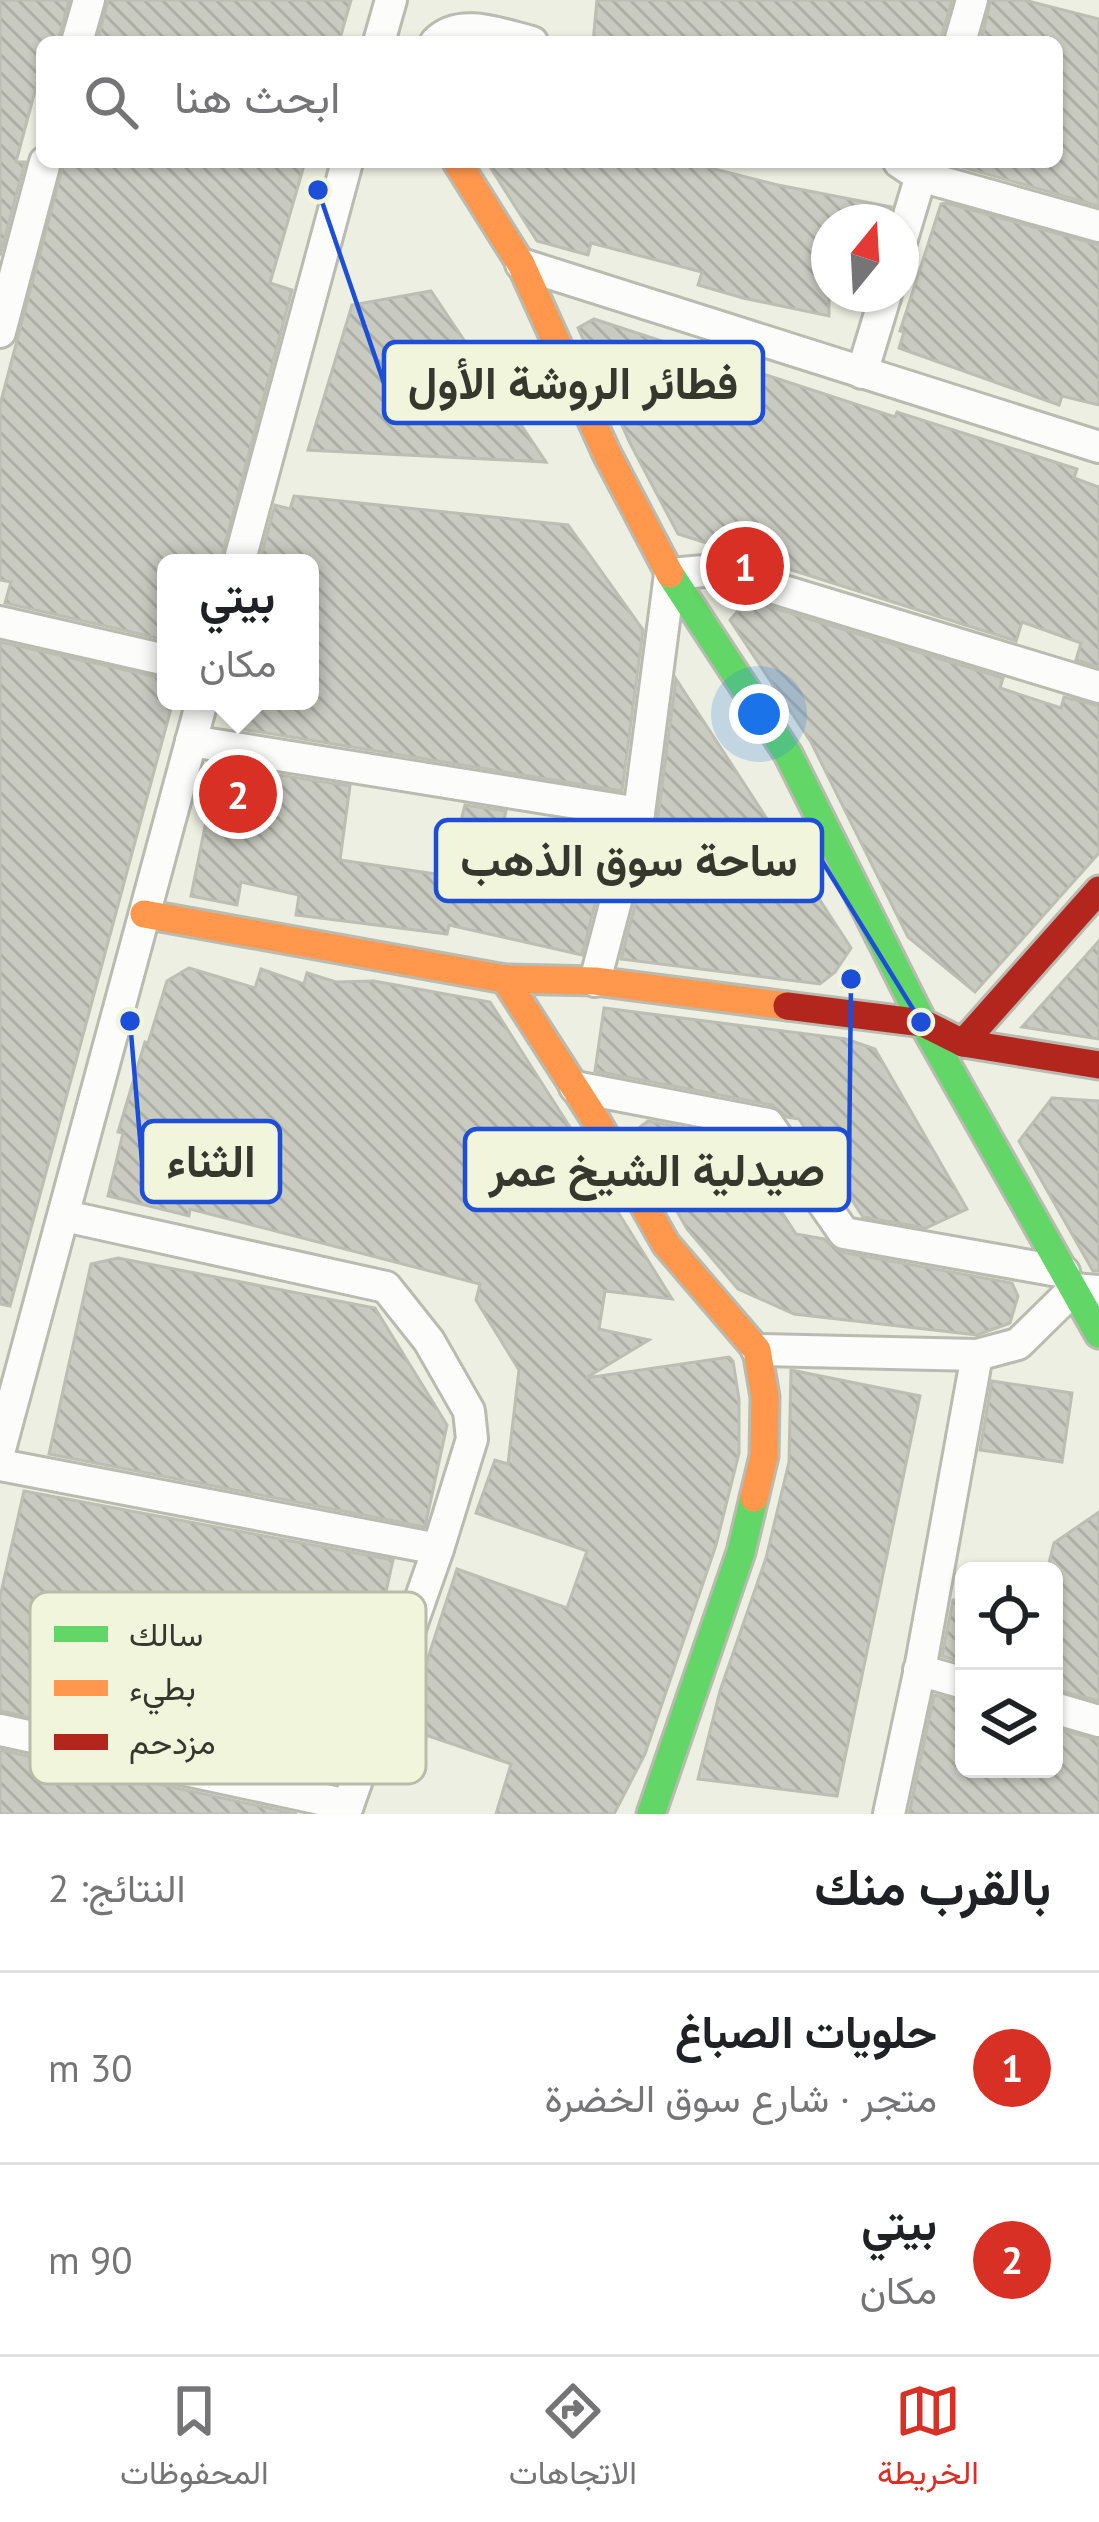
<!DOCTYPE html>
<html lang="ar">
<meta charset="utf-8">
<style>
:root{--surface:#fff;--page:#f2f2f2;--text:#202124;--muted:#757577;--line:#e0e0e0;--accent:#d93025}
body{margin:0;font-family:"PT Sans",Vazirmatn,sans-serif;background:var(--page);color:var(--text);direction:rtl}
.controls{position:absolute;right:36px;bottom:36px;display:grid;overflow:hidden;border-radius:18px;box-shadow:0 3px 9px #0004}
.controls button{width:108px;height:108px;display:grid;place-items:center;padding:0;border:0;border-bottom:3px solid var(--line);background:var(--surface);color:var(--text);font:60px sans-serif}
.compass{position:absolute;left:811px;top:204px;width:108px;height:108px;border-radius:50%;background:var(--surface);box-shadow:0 3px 9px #0004;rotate:18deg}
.you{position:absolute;left:759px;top:714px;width:42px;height:42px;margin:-30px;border:9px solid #fff;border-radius:50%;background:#1a73e8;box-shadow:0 0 0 18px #1a73e833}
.badge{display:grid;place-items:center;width:78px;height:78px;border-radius:50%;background:var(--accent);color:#fff;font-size:39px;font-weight:700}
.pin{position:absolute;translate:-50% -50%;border:6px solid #fff;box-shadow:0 3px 12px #0006}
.popup{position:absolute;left:157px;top:554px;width:162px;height:156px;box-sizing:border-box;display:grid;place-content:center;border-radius:18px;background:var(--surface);filter:drop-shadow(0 3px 9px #0005);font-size:39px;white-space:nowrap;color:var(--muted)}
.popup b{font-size:45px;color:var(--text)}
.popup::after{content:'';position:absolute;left:50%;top:100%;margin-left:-24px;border:24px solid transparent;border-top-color:var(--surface)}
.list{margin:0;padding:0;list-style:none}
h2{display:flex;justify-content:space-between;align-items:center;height:156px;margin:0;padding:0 48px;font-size:51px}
h2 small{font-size:39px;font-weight:400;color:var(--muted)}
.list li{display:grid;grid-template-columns:78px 1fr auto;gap:36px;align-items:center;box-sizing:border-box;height:192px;padding:0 48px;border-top:3px solid var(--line)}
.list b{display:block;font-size:45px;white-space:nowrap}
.list p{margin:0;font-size:39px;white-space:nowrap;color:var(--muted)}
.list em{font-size:39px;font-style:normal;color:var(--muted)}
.icon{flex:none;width:66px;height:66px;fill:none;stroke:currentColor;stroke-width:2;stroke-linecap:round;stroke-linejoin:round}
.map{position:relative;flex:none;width:1099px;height:1814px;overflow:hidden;direction:ltr}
.search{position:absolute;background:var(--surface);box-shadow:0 3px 9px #0004;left:36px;right:36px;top:36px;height:132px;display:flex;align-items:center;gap:30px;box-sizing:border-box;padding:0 42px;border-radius:18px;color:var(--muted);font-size:45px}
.sheet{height:540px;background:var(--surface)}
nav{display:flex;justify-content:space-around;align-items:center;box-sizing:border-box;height:168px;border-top:3px solid var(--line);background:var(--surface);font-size:33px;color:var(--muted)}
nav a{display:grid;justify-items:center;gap:6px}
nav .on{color:var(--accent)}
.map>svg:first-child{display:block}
</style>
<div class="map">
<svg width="1099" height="1814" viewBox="0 0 1099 1814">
<defs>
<pattern id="building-back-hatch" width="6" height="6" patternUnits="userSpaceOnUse" patternTransform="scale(3)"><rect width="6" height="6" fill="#c9cac0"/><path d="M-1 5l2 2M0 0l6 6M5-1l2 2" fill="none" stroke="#adaea5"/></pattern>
</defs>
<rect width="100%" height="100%" fill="#edefe2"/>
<g fill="url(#building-back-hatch)" stroke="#bcbeb3" stroke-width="3">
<polygon points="0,0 69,0 58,42 42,42 42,65 16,162 25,162 0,256"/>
<polygon points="108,0 351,0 339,42 97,42"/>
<polygon points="597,0 952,0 940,42 593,42"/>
<polygon points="991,0 1024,0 1099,19 1099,206 955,165 956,162 1057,162 1057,42 996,42 982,36"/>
<polygon points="64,162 305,162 270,283 292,290 220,563 166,563 166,640 5,603 11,582 0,580 0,405"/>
<polygon points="487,162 687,162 778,185 891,207 887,222 829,222 829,316 743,298 698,285 702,272 591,243 588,255 537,241"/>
<polygon points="946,203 1099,245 1099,405 1062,396 1059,405 899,348 904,332 900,331 941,204"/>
<polygon points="431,291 546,462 308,450 352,305"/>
<polygon points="594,319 895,417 897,412 1077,469 1074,478 1099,487 1099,667 1076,660 1081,643 1022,622 1016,641 678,534 630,443 578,328"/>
<polygon points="294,496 568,525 643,630 622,791 235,728 240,701 310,701 310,563 259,563 275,505 290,509"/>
<polygon points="747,600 1003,678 1000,688 1061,708 1064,697 1099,706 1099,853 975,992 908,937 811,742 730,620"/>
<polygon points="0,642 166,679 166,701 173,701 10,1306 0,1304"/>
<polygon points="676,679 851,948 835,972 820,984 621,959 658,816"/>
<polygon points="228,767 350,786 340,860 436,874 445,837 456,840 465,805 506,811 500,838 605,865 582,955 449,925 447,934 296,915 299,895 241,882 237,905 191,896 216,772 227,774"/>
<polygon points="1099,941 1099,1039 1022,1027"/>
<polygon points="189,968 255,988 261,969 304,984 307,973 336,982 374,981 490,1002 575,1135 581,1146 578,1148 672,1299 605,1291 599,1329 649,1340 586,1378 729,1357 733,1361 739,1399 739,1453 716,1545 645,1754 614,1814 496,1814 511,1764 405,1728 457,1569 567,1608 587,1551 476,1513 495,1460 508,1464 519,1370 476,1300 480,1284 190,1209 189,1216 108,1196 123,1133 118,1132 145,1042 148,1043 167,981"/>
<polygon points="604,1008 846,1039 875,1049 967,1209 926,1228 863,1217 799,1119 787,1117 772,1105 595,1071"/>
<polygon points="1052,1098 1099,1101 1099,1271 1093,1271 1019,1141"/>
<polygon points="648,1121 733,1137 796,1234 824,1239 841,1252 1012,1283 1018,1296 1010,1323 977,1335 794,1314 738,1289 687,1229 642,1150 640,1127"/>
<polygon points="118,1258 375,1308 447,1425 425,1527 49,1454 91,1264"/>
<polygon points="791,1370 920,1396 837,1796 698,1779 720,1691 766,1558 789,1462"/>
<polygon points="992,1381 1072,1393 1062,1462 980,1450"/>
<polygon points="24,1491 393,1560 358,1719 335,1782 0,1711 0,1597"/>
<polygon points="1099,1512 1099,1701 1054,1689 1054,1571 1047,1571 1054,1543"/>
<polygon points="953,1600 964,1602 964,1663 942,1656"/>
<polygon points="934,1695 964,1702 964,1769 1054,1769 1054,1728 1099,1740 1099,1814 909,1814"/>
<polygon points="0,1750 297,1814 0,1814"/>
</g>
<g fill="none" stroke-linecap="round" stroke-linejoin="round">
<g stroke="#b9bbb0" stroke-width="36">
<g id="street">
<polyline points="77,42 89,0"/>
<polyline points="379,42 391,0"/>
<path d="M436,42C460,17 502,35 532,42"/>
<polyline points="960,42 972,0"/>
<polyline points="899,162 920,176 1099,226"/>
<polyline points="901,242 925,162"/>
<polyline points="521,264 1099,447"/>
<polyline points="0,332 45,162"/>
<polyline points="862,373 886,294"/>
<polyline points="239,563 347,162"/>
<polyline points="0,622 166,660"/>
<polyline points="191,741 639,813"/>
<polyline points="595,981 639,813 670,574 715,570 1099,687"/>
<polyline points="575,1087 768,1124 844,1233 1064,1272"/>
<polyline points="65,1216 386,1287 429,1341 469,1411 472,1439 438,1549 345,1814"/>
<polyline points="757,1350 977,1355"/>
<polyline points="0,1449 202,701"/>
<polyline points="0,1465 438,1549"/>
<polyline points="919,1670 964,1683"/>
<polyline points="1054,1708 1099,1721"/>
<polyline points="0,1730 348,1805"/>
<polyline points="889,1814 921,1664 977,1355 1018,1344 1074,1289 1099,1291"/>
</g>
</g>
<g stroke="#b9bbb0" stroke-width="33">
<g id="fast">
<polyline points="670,574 788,754 923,1023 1099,1334"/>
<polyline points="651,1814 741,1552 754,1498"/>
</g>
</g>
<g stroke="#b9bbb0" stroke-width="33">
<g id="slow">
<polyline points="457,162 521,264 607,454 670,574"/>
<polyline points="144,914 505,979 595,981 787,1006"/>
<polyline points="505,979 597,1122 666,1244 757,1350 765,1397 764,1456 754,1498"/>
</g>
</g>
<g stroke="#b9bbb0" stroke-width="33">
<g id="jam">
<polyline points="787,1006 923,1023 963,1043 1099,1065"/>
<polyline points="963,1043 1099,890"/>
</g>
</g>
<use href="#street" stroke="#fcfdfb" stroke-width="30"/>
<use href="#fast" stroke="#63d668" stroke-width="27"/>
<use href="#slow" stroke="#ff974d" stroke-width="27"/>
<use href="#jam" stroke="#b3261e" stroke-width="27"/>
</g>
<rect x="30" y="1592" width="396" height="192" rx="18" fill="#f1f5dc" stroke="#b9bca8" stroke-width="3"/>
<rect x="54" y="1626" width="54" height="16" fill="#63d668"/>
<rect x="54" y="1680" width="54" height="16" fill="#ff974d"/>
<rect x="54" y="1734" width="54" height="16" fill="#b3261e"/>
<g font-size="33" fill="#36382e">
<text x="129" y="1646">سالك</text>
<text x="129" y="1700">بطيء</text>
<text x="129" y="1754">مزدحم</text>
</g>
<path fill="none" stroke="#1d4ed8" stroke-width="4.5" d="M318 190L384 383M921 1022L822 861M130 1021L142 1162M851 979L849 1170"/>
<g fill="#1d4ed8" stroke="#f1f5dc" stroke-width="4.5">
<circle cx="318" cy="190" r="12"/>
<circle cx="921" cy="1022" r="12"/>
<circle cx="130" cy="1021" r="12"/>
<circle cx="851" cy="979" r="12"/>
</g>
<g fill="#f1f5dc" stroke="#1d4ed8" stroke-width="4.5">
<rect x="384" y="342" width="379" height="81" rx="12"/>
<rect x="436" y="820" width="386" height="81" rx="12"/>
<rect x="142" y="1121" width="138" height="81" rx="12"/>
<rect x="465" y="1129" width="384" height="81" rx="12"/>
</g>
<g font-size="45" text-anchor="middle" font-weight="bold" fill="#36382e">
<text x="573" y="399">فطائر الروشة الأول</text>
<text x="629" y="876">ساحة سوق الذهب</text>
<text x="211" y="1177">الثناء</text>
<text x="657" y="1186">صيدلية الشيخ عمر</text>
</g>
</svg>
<div class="controls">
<button><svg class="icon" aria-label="locate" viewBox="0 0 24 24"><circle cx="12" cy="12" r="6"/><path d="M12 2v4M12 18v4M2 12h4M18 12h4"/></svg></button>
<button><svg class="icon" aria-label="layers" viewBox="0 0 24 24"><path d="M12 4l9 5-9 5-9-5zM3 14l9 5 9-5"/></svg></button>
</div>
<svg class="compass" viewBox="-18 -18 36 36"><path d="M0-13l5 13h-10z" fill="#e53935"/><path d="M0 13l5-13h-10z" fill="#757577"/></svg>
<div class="you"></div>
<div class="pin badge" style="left:745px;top:566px">1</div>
<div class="pin badge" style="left:238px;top:794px">2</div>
<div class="popup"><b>بيتي</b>مكان</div>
<div class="search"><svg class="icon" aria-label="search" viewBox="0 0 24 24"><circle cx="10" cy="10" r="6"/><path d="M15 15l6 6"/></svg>ابحث هنا</div>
</div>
<section class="sheet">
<h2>بالقرب منك<small>النتائج: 2</small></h2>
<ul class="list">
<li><span class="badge">1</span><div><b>حلويات الصباغ</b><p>متجر · شارع سوق الخضرة</p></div><em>30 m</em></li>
<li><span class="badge">2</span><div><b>بيتي</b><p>مكان</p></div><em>90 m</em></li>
</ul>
</section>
<nav>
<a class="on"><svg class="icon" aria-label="map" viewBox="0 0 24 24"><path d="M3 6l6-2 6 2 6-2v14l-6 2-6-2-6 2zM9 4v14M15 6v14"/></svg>الخريطة</a>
<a><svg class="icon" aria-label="directions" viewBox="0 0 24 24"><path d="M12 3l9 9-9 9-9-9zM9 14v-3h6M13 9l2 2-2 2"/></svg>الاتجاهات</a>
<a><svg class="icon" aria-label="saved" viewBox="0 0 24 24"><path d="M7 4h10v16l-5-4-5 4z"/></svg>المحفوظات</a>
</nav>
